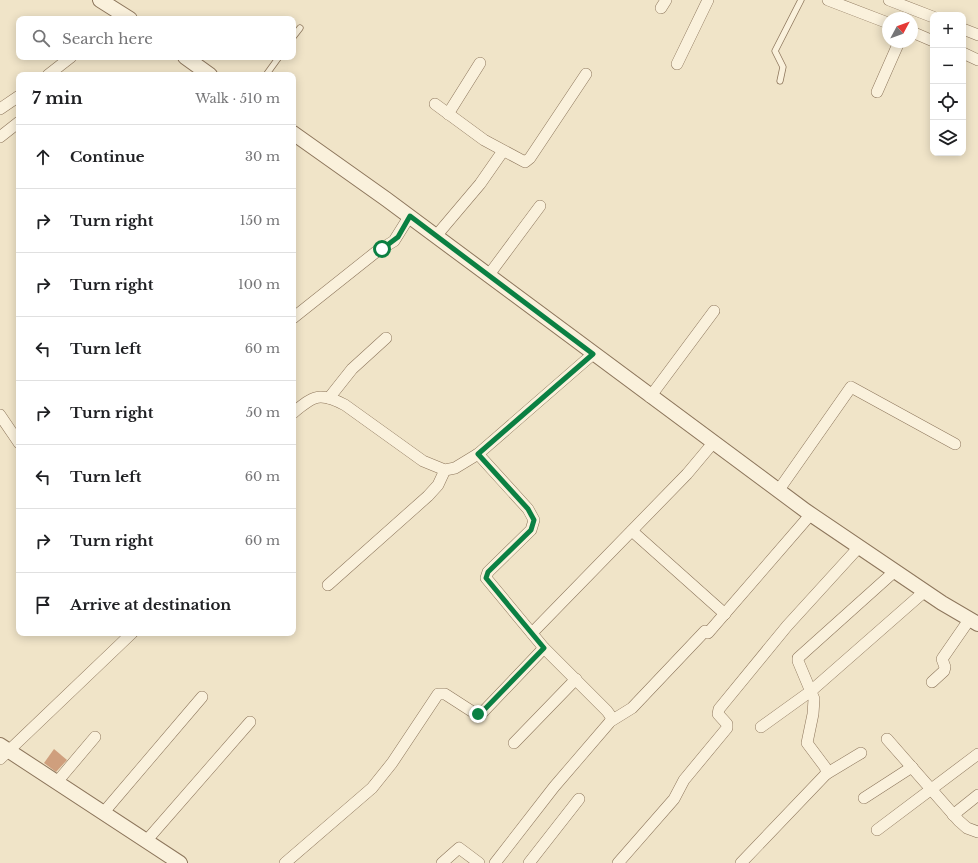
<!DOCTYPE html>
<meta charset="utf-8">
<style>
:root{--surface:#fff;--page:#f2f2f2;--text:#202124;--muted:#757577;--line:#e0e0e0}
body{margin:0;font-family:"Libre Baskerville",serif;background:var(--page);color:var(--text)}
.controls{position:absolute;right:12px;top:12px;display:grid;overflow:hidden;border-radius:8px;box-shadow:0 2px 10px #0003}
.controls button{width:36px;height:36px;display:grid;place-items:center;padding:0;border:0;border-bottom:1px solid var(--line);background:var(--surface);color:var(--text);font:20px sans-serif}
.compass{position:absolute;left:882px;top:12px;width:36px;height:36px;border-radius:50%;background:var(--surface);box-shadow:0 2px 10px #0003;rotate:49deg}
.stop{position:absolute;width:12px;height:12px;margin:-9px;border:3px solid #0b8043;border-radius:50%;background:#fff}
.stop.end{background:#0b8043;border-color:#fff;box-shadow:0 1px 4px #0008}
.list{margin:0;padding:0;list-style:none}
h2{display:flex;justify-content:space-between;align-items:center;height:52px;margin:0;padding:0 16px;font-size:17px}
h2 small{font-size:13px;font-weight:400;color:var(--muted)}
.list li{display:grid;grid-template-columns:26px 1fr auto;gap:12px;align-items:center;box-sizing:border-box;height:64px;padding:0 16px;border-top:1px solid var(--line)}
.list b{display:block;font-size:15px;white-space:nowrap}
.list em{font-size:13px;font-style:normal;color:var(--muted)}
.icon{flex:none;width:22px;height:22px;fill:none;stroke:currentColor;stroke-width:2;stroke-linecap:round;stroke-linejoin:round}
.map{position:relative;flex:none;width:978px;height:863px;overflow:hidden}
.search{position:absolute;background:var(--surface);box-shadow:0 2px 10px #0003;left:16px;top:16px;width:280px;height:44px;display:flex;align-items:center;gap:10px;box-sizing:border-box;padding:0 14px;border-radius:8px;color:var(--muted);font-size:15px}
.panel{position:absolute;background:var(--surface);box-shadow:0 2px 10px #0003;left:16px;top:72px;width:280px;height:564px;border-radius:8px}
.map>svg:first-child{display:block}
</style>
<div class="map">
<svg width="978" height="863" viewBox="0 0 978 863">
<rect width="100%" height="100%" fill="#f0e4c8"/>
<polygon fill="#cf9f7d" points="54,749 67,760 56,772 44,763"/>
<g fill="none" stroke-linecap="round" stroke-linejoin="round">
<g stroke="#8d765c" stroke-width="7">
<g id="service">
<polyline points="293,37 300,28"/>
<polyline points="266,75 279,57"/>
<polyline points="780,81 783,67 775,51 801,0"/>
</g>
</g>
<g stroke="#8d765c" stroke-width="12">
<g id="minor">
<polyline points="828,0 888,23"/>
<polyline points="889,0 933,17"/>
<polyline points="661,8 666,0"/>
<polyline points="963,29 978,35"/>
<polyline points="912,32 933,41"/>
<polyline points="963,53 978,60"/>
<polyline points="677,64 708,0"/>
<polyline points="48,75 71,57"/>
<polyline points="877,92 899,42"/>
<polyline points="435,104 484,140 525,162 530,158 586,74"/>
<polyline points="0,109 19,96"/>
<polyline points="448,114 480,63"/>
<polyline points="0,137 19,122"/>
<polyline points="436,236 480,184 503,151"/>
<polyline points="488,276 540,206"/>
<polyline points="293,318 376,252 394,241 409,217"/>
<polyline points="650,397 714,311"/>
<polyline points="329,398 352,369 386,338"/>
<path d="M293,413C314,395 320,392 345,405L423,461L445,470L455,468L478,454L593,354"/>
<polyline points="0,415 19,443"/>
<polyline points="478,454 528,509 534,520 531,530 488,572 486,578 544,648 607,711 612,718 609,723 554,787 495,863"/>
<polyline points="778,491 851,387 955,444"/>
<polyline points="632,531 725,614"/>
<polyline points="328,585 428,496 438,485 445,470"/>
<polyline points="532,633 687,474 713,443"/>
<polyline points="708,633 811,514"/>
<polyline points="932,682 944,671 945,667 942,659 969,620"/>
<polyline points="611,721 632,708 705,631"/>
<polyline points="761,727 811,691 925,591"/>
<polyline points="887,739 959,821 967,828 978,832"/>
<polyline points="514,743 576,679"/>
<polyline points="0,759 132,633"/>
<polyline points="826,774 861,753"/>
<polyline points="57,782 95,737"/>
<polyline points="864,798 912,767"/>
<polyline points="104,812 202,697"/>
<polyline points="953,815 978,795"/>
<polyline points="877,830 978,754"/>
<polyline points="147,840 250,722"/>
<polyline points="285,863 372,788 392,763 438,694 445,694 476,714 481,714 544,648"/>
<polyline points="442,863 459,848 479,863"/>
<polyline points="529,863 579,799"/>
<polyline points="618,863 674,799 684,780 727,728 727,724 718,714 719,709 787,626 859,547"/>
<polyline points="741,863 827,773 825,767 807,743 813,714 814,699 798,661 798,658 895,571"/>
</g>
</g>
<g stroke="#8d765c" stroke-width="16">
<g id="tertiary">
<polyline points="100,0 130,19"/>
<polyline points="185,57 210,75"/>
<polyline points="293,133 386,199 806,511 942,603 978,624"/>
<polyline points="0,745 180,863"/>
</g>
</g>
<use href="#service" stroke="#faf1dc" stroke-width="5.5"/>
<use href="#minor" stroke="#faf1dc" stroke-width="11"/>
<use href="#tertiary" stroke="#faf1dc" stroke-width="14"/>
</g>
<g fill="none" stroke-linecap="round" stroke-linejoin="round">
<polyline stroke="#0b8043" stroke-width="5" points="382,249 398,237 410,216 593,354 478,454 528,509 534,520 531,530 488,572 486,578 544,648 482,712 478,714"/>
</g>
</svg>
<div class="controls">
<button>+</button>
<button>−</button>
<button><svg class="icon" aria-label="locate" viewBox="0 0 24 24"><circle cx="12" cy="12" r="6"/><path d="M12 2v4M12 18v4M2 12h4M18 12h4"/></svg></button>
<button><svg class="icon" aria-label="layers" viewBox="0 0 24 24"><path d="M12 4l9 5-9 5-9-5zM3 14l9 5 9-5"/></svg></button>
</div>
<svg class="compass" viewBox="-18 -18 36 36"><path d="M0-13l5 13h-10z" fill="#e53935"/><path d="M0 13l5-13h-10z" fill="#757577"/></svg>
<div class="stop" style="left:382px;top:249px"></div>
<div class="stop end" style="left:478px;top:714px"></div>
<div class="search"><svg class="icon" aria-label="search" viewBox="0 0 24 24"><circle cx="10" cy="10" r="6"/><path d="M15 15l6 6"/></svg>Search here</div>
<section class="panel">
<h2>7 min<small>Walk · 510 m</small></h2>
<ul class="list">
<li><svg class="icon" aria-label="ahead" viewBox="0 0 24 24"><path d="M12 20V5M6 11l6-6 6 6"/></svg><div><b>Continue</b></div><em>30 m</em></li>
<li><svg class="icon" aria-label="right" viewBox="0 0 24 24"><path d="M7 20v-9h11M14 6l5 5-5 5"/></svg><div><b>Turn right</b></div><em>150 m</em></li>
<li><svg class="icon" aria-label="right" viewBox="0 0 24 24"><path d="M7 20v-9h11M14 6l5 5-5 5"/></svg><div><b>Turn right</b></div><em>100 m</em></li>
<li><svg class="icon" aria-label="left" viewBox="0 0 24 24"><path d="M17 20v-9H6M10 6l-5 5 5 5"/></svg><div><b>Turn left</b></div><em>60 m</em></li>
<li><svg class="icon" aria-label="right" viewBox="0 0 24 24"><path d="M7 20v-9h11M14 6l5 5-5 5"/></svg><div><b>Turn right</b></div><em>50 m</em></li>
<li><svg class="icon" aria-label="left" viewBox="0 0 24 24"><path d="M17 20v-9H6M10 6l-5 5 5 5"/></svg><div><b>Turn left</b></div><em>60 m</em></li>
<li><svg class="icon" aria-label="right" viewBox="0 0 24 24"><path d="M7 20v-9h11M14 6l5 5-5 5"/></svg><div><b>Turn right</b></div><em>60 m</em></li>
<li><svg class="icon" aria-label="arrive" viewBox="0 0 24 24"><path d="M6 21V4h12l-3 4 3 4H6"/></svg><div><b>Arrive at destination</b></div></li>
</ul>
</section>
</div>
